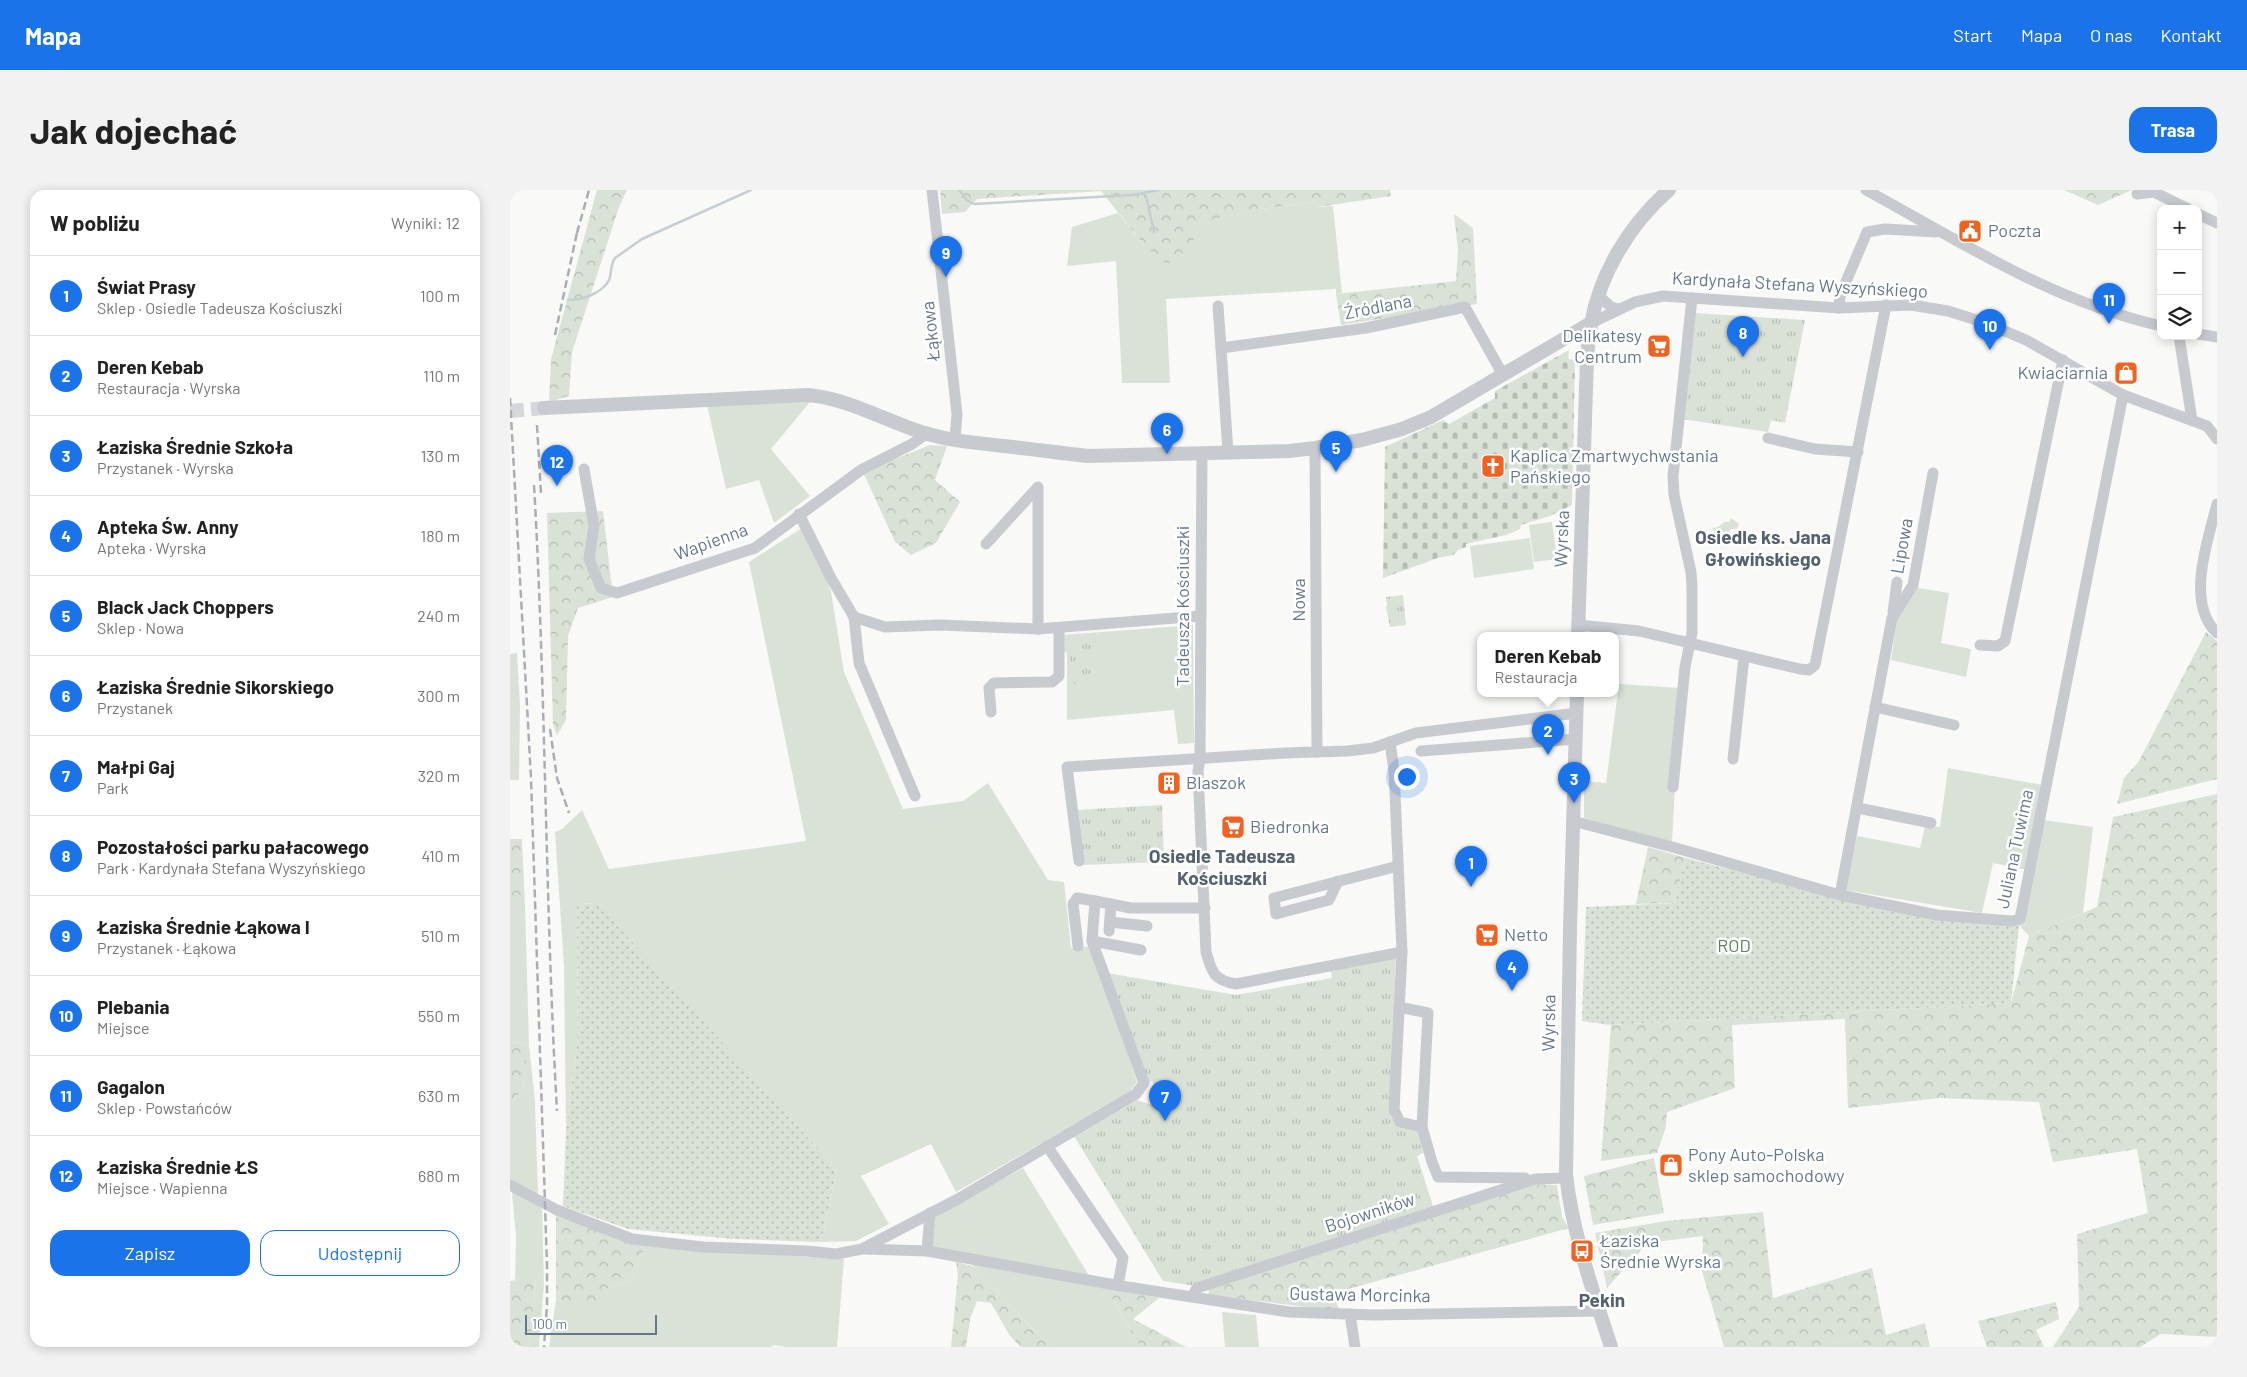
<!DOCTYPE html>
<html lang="pl">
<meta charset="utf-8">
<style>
:root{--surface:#fff;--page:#f2f2f2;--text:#222;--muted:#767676;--line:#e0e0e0;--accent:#1a73e8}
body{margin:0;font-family:Barlow,sans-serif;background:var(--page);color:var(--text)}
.controls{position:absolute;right:15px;top:15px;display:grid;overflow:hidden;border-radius:10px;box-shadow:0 2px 12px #0003}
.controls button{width:45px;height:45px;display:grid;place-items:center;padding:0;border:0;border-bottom:1px solid var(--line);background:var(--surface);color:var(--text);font:25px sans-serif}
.scale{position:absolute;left:15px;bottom:12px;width:132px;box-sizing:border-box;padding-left:5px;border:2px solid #66778a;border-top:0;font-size:14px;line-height:18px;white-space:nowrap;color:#66778a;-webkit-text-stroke:4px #fff;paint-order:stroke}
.you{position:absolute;left:896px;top:586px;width:18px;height:18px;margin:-12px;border:4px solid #fff;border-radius:50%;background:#1a73e8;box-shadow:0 0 0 8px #1a73e833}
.badge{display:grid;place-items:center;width:32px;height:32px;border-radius:50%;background:var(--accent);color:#fff;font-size:16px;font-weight:700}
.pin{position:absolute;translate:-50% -41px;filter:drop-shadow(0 1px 2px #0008)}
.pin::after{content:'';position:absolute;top:26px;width:18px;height:15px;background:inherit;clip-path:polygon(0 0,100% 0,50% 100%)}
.popup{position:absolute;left:967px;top:442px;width:142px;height:65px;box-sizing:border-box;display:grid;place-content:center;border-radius:10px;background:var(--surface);filter:drop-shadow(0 1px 4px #0005);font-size:16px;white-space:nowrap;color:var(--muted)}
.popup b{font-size:19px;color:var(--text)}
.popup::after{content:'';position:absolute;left:50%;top:100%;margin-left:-10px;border:10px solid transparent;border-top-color:var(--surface)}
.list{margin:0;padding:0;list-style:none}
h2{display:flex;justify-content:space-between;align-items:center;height:65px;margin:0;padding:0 20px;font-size:21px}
h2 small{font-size:16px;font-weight:400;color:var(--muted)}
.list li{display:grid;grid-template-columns:32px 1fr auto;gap:15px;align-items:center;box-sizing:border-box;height:80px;padding:0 20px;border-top:1px solid var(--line)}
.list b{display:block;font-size:19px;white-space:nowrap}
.list p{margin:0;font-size:16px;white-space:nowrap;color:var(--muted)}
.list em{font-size:16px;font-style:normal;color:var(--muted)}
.actions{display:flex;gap:10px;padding:15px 20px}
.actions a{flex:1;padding:11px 0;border:1px solid var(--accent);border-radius:15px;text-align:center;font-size:18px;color:var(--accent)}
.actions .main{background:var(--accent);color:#fff}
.icon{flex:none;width:28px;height:28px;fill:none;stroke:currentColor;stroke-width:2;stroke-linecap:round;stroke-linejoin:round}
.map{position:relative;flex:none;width:1707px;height:1157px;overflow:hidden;border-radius:15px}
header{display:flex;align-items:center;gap:30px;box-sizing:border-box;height:70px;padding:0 25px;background:var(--accent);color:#fff}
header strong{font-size:24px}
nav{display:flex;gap:28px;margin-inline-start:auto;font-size:18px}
.intro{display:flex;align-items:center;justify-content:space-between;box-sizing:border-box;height:120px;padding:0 30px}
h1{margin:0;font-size:35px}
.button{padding:12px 22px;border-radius:15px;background:var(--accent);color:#fff;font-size:18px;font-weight:700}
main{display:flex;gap:30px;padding:0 30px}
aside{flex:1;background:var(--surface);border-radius:15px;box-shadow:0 2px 12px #0003}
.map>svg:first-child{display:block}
</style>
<header>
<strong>Mapa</strong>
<nav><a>Start</a><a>Mapa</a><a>O nas</a><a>Kontakt</a></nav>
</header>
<div class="intro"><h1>Jak dojechać</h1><a class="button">Trasa</a></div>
<main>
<aside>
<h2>W pobliżu<small>Wyniki: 12</small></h2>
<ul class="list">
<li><span class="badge">1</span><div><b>Świat Prasy</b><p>Sklep · Osiedle Tadeusza Kościuszki</p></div><em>100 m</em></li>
<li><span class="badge">2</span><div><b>Deren Kebab</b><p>Restauracja · Wyrska</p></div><em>110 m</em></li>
<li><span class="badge">3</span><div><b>Łaziska Średnie Szkoła</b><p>Przystanek · Wyrska</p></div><em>130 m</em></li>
<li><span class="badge">4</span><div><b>Apteka Św. Anny</b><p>Apteka · Wyrska</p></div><em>180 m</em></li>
<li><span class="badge">5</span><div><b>Black Jack Choppers</b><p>Sklep · Nowa</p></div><em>240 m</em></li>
<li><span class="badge">6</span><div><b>Łaziska Średnie Sikorskiego</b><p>Przystanek</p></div><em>300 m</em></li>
<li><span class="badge">7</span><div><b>Małpi Gaj</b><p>Park</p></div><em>320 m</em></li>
<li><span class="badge">8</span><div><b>Pozostałości parku pałacowego</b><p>Park · Kardynała Stefana Wyszyńskiego</p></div><em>410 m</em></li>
<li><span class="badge">9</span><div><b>Łaziska Średnie Łąkowa I</b><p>Przystanek · Łąkowa</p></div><em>510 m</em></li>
<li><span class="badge">10</span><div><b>Plebania</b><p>Miejsce</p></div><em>550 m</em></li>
<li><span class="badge">11</span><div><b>Gagalon</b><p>Sklep · Powstańców</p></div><em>630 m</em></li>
<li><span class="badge">12</span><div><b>Łaziska Średnie ŁS</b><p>Miejsce · Wapienna</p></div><em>680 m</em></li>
</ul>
<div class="actions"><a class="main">Zapisz</a><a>Udostępnij</a></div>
</aside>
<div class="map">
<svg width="1707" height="1157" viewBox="0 0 1707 1157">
<defs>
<pattern id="forest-crowns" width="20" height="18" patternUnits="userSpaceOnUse" patternTransform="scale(1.25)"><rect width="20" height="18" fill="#dae2d7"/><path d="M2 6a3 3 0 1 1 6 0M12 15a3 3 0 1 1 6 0" fill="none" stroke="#b5bcb4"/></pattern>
<pattern id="cemetery-stones" width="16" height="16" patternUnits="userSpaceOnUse" patternTransform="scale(1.25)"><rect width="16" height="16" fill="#dae2d7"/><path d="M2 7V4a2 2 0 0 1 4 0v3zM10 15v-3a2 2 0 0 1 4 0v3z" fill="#b5bcb4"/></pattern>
<pattern id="park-tufts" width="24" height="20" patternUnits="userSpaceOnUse" patternTransform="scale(1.25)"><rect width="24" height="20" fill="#dae2d7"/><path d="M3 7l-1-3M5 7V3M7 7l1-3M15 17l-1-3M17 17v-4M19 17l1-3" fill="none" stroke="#b5bcb4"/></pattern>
<pattern id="garden-dots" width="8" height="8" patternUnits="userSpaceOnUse" patternTransform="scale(1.25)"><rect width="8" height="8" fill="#dae2d7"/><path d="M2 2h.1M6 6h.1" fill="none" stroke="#b5bcb4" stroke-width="1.8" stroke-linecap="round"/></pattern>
</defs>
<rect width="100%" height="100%" fill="#f9f9f7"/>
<g fill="#dae2d7">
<polygon points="805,12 808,17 823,16 832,103 826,104 826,99 656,109 660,193 612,193 606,71 557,76 562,37 608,23 634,55 682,34 751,19"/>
<polygon points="300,212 261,259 300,306 264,333 249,290 216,299 197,215"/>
<polygon points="1042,332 1047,369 1024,372 1019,335"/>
<polygon points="295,336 321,402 334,482 393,619 453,611 478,593 538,690 554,692 561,758 581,756 627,892 619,903 446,1002 421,954 351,986 379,1034 346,1051 311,1052 327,980 86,713 67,714 68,847 56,939 54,776 45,642 52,639 72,620 99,679 296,651 239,372"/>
<polygon points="1020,348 1024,379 964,388 960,356"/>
<polygon points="1408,398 1439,403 1431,453 1461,459 1456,487 1381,470 1390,409"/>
<polygon points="683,435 684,553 668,554 664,520 557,530 557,463 551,460 552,445"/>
<polygon points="7,463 10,516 9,590 0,590 0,464"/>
<polygon points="1109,494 1170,498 1162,654 1074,628 1074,591 1096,593"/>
<polygon points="1438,578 1533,595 1517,680 1483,673 1472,723 1335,700 1347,646 1410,658 1415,636 1430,637"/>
<polygon points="1533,630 1583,637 1573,723 1519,746 1509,735"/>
<polygon points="0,716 15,716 19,854 25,912 28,1005 0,991 0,919 12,899 19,854 0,852"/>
<polygon points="513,978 578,1084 596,1098 630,1157 540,1157 463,1076 458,1064 421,1058 423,1026"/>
<polygon points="2,1002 32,1017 34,1094 29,1157 18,1157 22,1138 26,1088 5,1090 6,1047"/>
<polygon points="135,1056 334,1069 327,1157 276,1157 264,1155 261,1157 39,1157 46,1110 86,1115 96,1099 121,1089"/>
<polygon points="712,1122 746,1125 749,1157 715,1157"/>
<polygon points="1345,1146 1359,1157 1310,1157"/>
</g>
<g fill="url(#forest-crowns)">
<polygon points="87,0 117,0 109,17 62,162 59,206 39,212 41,169"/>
<polygon points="430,0 880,0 881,6 808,17 805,12 751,19 683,34 684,52 664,72 656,74 634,55 591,1 467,9 455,22 432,24"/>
<polygon points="1554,0 1622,0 1588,15"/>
<polygon points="944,24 963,38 967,114 831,135 826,104 946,91 948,60"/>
<polygon points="420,255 437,256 425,290 450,312 426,353 401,365 385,352 353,282"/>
<polygon points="93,321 103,407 68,418 58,446 56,530 47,545 43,535 37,323"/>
<polygon points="1696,442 1707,451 1707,589 1607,614 1614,588 1629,571"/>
<polygon points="1707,604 1707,1147 1651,1144 1630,1157 1543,1157 1569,1117 1567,1044 1638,1023 1627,959 1543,972 1529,912 1430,908 1338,918 1335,829 1222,835 1225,898 1157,922 1156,937 1147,963 1091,971 1101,835 1501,813 1519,746 1587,717 1603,627"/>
<polygon points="0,649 12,649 15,716 0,716"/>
<polygon points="1138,657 1176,668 1164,713 1126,714"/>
<polygon points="0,852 19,854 12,899 0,919"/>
<polygon points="1144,968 1154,1023 1083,1035 1074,986"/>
<polygon points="1022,994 1047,995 1052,1027 1059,1038 824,1103 829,1121 698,1105 700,1098"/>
<polygon points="1253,1022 1263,1108 1362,1078 1376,1145 1415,1133 1420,1157 1359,1157 1345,1146 1310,1157 1214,1157 1192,1081 1193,1046 1137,1053 1097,1098 1085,1043 1156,1031"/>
<polygon points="46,1026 135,1056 121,1089 96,1099 86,1116 46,1110"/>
<polygon points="446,1072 463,1076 540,1157 511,1157 500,1146 481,1113 467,1111 460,1129 456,1157 441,1157 448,1084"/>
<polygon points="26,1087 22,1138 18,1157 0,1157 0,1091"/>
<polygon points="596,1098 649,1108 623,1129 676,1157 630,1157"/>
<polygon points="1546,1112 1549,1129 1526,1140 1534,1157 1477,1157 1468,1131"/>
</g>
<polygon fill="url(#cemetery-stones)" points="1059,160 1058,169 1065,170 1062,315 1040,326 1011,335 1010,339 996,345 956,354 956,357 948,360 943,365 928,368 873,388 875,257 933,230 939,234 985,208 985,201"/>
<g fill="url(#park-tufts)">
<polygon points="1185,123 1295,130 1275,233 1261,230 1258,242 1172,229"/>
<polygon points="1221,328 1229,334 1227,339 1220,339 1219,346 1206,346 1202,338 1208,337 1214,332 1219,332"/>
<polygon points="893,405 896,435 880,437 876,417 877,416 876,407"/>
<polygon points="584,449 587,492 562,494 559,451"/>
<polygon points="652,615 654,672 573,675 566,620"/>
<polygon points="886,766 880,926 887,936 909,941 913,963 907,966 923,1016 686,1096 653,1091 564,946 627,910 639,914 650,909 642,891 636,893 597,783 726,805 822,788 821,781"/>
</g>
<g fill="url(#garden-dots)">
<polygon points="1176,668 1330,708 1509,735 1501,813 1101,835 1072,831 1076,717 1164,713"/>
<polygon points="87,713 327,980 311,1052 223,1049 118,1039 53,1016 56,939 68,847 67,714"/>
</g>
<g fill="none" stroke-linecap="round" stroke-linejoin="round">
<g stroke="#c6ced4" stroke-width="2.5">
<polyline points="449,0 457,10 464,14 622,5 649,0"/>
<polyline points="633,4 636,6 644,42"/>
<path d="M58,110C71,110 92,104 99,90C102,83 100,75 105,68L132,49L241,0"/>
</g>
<polyline stroke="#d4d8dc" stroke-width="14" stroke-dasharray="14 7" stroke-linecap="butt" points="0,221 34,218"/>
<g stroke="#c7cacf" stroke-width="11">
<polyline points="422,0 447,224 445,249"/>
<path d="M1356,0C1453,53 1541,111 1651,136"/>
<polyline points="1627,4 1644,2 1678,19"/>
<polyline points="1688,24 1707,33"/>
<polyline points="1089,106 1101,117 1109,119"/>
<polyline points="708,116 711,158"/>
<polyline points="1329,118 1330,106 1357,42 1375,39 1426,42"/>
<polyline points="1081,133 1125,112 1153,106 1329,118 1401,115 1438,121 1473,132 1516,150 1613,205 1697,236 1707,249"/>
<polyline points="1688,144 1707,147"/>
<polyline points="1669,146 1682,230"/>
<polyline points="1258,248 1305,259 1348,262"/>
<polyline points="805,258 807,562"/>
<polyline points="718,262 711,158 856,138 955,117 993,185"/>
<path d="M692,263L690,569L688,581L696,762C702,782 703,790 726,794L892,762L884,581L880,552"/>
<polyline points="74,279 84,336 79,369 91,398 107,403 245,358 351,280 402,254 416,244"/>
<path d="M1707,314C1698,350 1675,413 1707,443"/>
<polyline points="289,324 321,388 344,427 375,437 430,435 528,439 691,426"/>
<polyline points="476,354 528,297 528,439"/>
<polyline points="1383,422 1387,392"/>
<polyline points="344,427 349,473 405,606"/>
<polyline points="1068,435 1129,441 1290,479 1299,480 1305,475 1376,115"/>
<polyline points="1470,455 1488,456 1495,451 1553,170"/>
<polyline points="1365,517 1444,535"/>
<polyline points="481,522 479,498 484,493 542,492 549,486 549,438"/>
<polyline points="911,561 1066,549"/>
<polyline points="1223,569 1234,467"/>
<polyline points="1163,597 1175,477 1182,443 1182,397 1181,382 1164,305 1163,286 1182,108"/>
<polyline points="1348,618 1421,633"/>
<polyline points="1063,631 1166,658 1330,705 1427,725 1502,731 1510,729 1613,205"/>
<polyline points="569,671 557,577 775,563 837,561 863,558 906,543 1067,523"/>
<polyline points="828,691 819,710 766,724 764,708 888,676"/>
<polyline points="1330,705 1382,428 1403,395 1423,283"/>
<polyline points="600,732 637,736"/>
<polyline points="599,741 601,714"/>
<polyline points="582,751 631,760"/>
<polyline points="568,756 563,714 567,708 585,711"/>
<polyline points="892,762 884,920 890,932 912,937 922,972 928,987 1015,988"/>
<polyline points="889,817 918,823 912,937"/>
<polyline points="537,956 613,1068 608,1095"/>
<polyline points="0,995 47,1020 122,1049 193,1057 297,1061 326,1064 352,1059 448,1009 626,904 634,893 582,751 585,711 621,718 695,718"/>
<polyline points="355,1059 417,1061 611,1096 779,1122 864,1125 1090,1121"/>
<polyline points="417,1061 420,1023"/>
<polyline points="682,1107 687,1098 1025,989 1056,988"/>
<polyline points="840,1124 845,1157"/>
</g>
<g stroke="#c7cacf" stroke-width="14">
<path d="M34,218L298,205C340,209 375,231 415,243C440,251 468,253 494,256C522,259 550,263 578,266L779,261L805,258L852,250L892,239L921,227L1081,133"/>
<path d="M1068,446L1077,168C1078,157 1079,145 1081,134C1090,83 1120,34 1159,0"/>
<path d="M1067,504L1060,738L1056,984C1062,1042 1083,1101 1101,1157"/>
</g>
<g stroke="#a9aeb5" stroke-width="2.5" stroke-dasharray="8 4" stroke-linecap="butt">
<polyline points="67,43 79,0"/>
<polyline points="45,145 68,38"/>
<polyline points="0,208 21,588 37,1075 37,1115 34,1157"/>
<polyline points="27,235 31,304"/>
<path d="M24,295C36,504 35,713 47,921"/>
<polyline points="40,539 47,588 59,623"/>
</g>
</g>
<defs>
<g id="civic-square" transform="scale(1.25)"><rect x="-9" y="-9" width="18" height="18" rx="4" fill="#ee6222" stroke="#fff"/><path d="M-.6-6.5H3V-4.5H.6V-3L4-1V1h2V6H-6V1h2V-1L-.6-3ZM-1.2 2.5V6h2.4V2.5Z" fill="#fff"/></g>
<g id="supermarket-square" transform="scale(1.25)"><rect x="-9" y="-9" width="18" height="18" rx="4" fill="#ee6222" stroke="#fff"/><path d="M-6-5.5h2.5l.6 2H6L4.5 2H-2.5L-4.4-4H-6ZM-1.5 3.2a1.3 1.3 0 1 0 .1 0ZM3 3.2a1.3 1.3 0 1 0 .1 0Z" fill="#fff"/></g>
<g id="shop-square" transform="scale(1.25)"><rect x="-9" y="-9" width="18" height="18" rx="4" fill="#ee6222" stroke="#fff"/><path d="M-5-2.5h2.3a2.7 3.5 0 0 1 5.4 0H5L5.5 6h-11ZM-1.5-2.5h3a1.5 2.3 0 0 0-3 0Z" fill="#fff"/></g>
<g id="church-square" transform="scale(1.25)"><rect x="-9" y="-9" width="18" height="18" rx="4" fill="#ee6222" stroke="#fff"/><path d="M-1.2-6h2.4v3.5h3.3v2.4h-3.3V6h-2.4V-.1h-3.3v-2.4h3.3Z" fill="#fff"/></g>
<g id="building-square" transform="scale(1.25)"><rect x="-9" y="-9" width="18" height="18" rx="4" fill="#ee6222" stroke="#fff"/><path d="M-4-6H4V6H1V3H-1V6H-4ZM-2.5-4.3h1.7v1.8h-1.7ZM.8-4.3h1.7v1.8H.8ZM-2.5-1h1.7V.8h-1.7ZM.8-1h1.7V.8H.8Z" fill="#fff"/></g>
<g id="bus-square" transform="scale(1.25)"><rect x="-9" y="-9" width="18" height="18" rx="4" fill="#ee6222" stroke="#fff"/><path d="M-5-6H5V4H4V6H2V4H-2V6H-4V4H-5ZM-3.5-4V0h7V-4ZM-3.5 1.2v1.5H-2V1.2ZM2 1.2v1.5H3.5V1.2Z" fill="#fff"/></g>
</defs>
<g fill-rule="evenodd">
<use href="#civic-square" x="1460" y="41"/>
<use href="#supermarket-square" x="1149" y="156"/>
<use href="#shop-square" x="1616" y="183"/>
<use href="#church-square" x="983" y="276"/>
<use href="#building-square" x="659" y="593"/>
<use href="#supermarket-square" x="723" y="637"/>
<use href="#supermarket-square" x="977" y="745"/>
<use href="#shop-square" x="1161" y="975"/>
<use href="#bus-square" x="1072" y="1061"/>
</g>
<g text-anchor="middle" stroke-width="5" stroke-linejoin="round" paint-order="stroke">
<g font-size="18" fill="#66778a" stroke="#fff" text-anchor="start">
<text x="1478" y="47">Poczta</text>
<text x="1132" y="152" text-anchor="end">Delikatesy<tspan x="1132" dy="21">Centrum</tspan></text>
<text x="1598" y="189" text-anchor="end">Kwiaciarnia</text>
<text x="1000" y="272">Kaplica Zmartwychwstania<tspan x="1000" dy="21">Pańskiego</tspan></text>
<text x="676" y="599">Blaszok</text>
<text x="740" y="643">Biedronka</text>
<text x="994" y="751">Netto</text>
<text x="1178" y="971">Pony Auto-Polska<tspan x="1178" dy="21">sklep samochodowy</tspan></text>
<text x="1090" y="1057">Łaziska<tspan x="1090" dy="21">Średnie Wyrska</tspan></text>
</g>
<g font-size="18" fill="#66778a" stroke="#fff">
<text transform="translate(1290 95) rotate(3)" y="6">Kardynała Stefana Wyszyńskiego</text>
<text transform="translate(868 117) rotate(-11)" y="6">Źródlana</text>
<text transform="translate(421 141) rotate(-96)" y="6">Łąkowa</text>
<text transform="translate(1052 349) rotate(-88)" y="6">Wyrska</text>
<text transform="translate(201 352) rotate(-20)" y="6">Wapienna</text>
<text transform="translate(1392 356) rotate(-80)" y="6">Lipowa</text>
<text transform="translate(789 410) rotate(-90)" y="6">Nowa</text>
<text transform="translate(673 416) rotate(-90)" y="6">Tadeusza Kościuszki</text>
<text transform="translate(1505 659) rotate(-78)" y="6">Juliana Tuwima</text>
<text transform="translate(1039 833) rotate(-89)" y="6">Wyrska</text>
<text transform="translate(860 1023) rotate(-18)" y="6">Bojowników</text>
<text transform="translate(850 1105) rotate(1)" y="6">Gustawa Morcinka</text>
</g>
<g font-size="18" fill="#657a62" stroke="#fff">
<text x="1224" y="762">ROD</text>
</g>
<g font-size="19" font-weight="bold" fill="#55616e" stroke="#fff">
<text x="1253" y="354">Osiedle ks. Jana<tspan x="1253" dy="22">Głowińskiego</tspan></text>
<text x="712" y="673">Osiedle Tadeusza<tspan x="712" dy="22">Kościuszki</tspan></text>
<text x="1092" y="1117">Pekin</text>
</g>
</g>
</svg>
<div class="controls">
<button>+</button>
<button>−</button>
<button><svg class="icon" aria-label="layers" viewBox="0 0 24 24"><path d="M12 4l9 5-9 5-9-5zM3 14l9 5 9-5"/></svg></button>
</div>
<div class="scale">100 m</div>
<div class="you"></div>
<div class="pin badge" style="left:961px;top:697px">1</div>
<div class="pin badge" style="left:1038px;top:565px">2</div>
<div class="popup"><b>Deren Kebab</b>Restauracja</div>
<div class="pin badge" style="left:1064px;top:613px">3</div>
<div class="pin badge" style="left:1002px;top:801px">4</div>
<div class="pin badge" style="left:826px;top:282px">5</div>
<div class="pin badge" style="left:657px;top:264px">6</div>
<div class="pin badge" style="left:655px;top:931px">7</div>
<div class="pin badge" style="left:1233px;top:167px">8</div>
<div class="pin badge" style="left:436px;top:87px">9</div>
<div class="pin badge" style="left:1480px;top:160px">10</div>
<div class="pin badge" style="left:1599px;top:134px">11</div>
<div class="pin badge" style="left:47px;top:296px">12</div>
</div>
</main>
